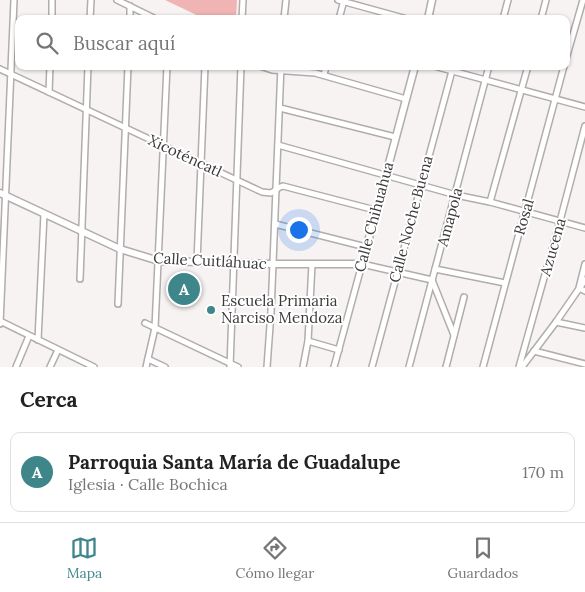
<!DOCTYPE html>
<html lang="es">
<meta charset="utf-8">
<style>
:root{--surface:#fff;--page:#f6f6f6;--text:#222;--muted:#767676;--line:#e0e0e0;--accent:#3e868a}
body{margin:0;font-family:Lora,serif;background:var(--page);color:var(--text)}
.you{position:absolute;left:298px;top:229px;width:18px;height:18px;margin:-12px;border:4px solid #fff;border-radius:50%;background:#1a73e8;box-shadow:0 0 0 8px #1a73e833}
.badge{display:grid;place-items:center;width:32px;height:32px;border-radius:50%;background:var(--accent);color:#fff;font-size:16px;font-weight:700}
.pin{position:absolute;translate:-50% -50%;border:2px solid #fff;box-shadow:0 1px 5px #0006}
.list{margin:0;padding:0;list-style:none}
h2{display:flex;justify-content:space-between;align-items:center;height:65px;margin:0;padding:0 20px;font-size:21px}
h2 small{font-size:16px;font-weight:400;color:var(--muted)}
.list li{display:grid;grid-template-columns:32px 1fr auto;gap:15px;align-items:center;box-sizing:border-box;height:80px;margin:0 10px 10px;padding:0 10px;border:1px solid var(--line);border-radius:10px}
.list b{display:block;font-size:19px;white-space:nowrap}
.list p{margin:0;font-size:16px;white-space:nowrap;color:var(--muted)}
.list em{font-size:16px;font-style:normal;color:var(--muted)}
.icon{flex:none;width:28px;height:28px;fill:none;stroke:currentColor;stroke-width:2;stroke-linecap:round;stroke-linejoin:round}
.map{position:relative;flex:none;width:585px;height:367px;overflow:hidden}
.search{position:absolute;background:var(--surface);box-shadow:0 1px 4px #0004;left:15px;right:15px;top:15px;height:55px;display:flex;align-items:center;gap:12px;box-sizing:border-box;padding:0 18px;border-radius:10px;color:var(--muted);font-size:19px}
.sheet{height:155px;background:var(--surface)}
nav{display:flex;justify-content:space-around;align-items:center;box-sizing:border-box;height:70px;border-top:1px solid var(--line);background:var(--surface);font-size:14px;color:var(--muted)}
nav a{display:grid;justify-items:center;gap:2px}
nav .on{color:var(--accent)}
.map>svg:first-child{display:block}
</style>
<div class="map">
<svg width="585" height="367" viewBox="0 0 585 367">
<rect width="100%" height="100%" fill="#f8f3f3"/>
<polygon fill="#efb4b3" points="165,0 237,0 236,19 205,19"/>
<g fill="none" stroke-linecap="round" stroke-linejoin="round">
<g stroke="#b2acac" stroke-width="8">
<g id="minor">
<polyline points="117,0 156,19"/>
<polyline points="338,0 407,19"/>
<polyline points="52,19 52,0"/>
<polyline points="90,19 91,0"/>
<polyline points="130,19 130,6"/>
<polyline points="242,19 243,0"/>
<polyline points="284,19 286,0"/>
<polyline points="339,19 344,0"/>
<polyline points="503,19 508,0"/>
<polyline points="541,19 546,0"/>
<polyline points="566,59 583,0"/>
<polyline points="260,66 272,70 315,73 406,99"/>
<polyline points="434,66 585,107"/>
<polyline points="0,69 262,192 271,193 280,187 283,186 375,210"/>
<polyline points="324,75 326,66"/>
<polyline points="49,92 50,66"/>
<polyline points="280,108 395,137"/>
<polyline points="278,145 456,195 490,202 585,228"/>
<polyline points="490,202 528,66"/>
<polyline points="275,224 366,247"/>
<polyline points="197,262 205,66"/>
<polyline points="585,264 579,288 585,291"/>
<polyline points="435,269 505,283"/>
<polyline points="80,279 88,66"/>
<polyline points="118,304 128,66"/>
<polyline points="0,321 94,367"/>
<polyline points="556,322 585,328"/>
<polyline points="145,323 238,367"/>
<polyline points="0,324 14,0"/>
<polyline points="38,340 44,214"/>
<polyline points="308,341 339,350"/>
<polyline points="534,351 585,364"/>
<polyline points="148,359 165,367"/>
<polyline points="16,367 29,336"/>
<polyline points="50,367 58,350"/>
<polyline points="146,367 155,328 167,66"/>
<polyline points="230,367 241,66"/>
<polyline points="267,367 271,312 281,66"/>
<polyline points="303,367 308,341 312,264"/>
<polyline points="334,367 362,264 432,280 454,335"/>
<polyline points="372,367 452,71"/>
<polyline points="409,367 489,66"/>
<polyline points="446,367 464,297"/>
<polyline points="483,367 564,66"/>
<polyline points="519,367 560,221 585,126"/>
<polyline points="522,367 556,322 585,280"/>
</g>
</g>
<g stroke="#b2acac" stroke-width="9">
<g id="tertiary">
<polyline points="428,19 432,0"/>
<polyline points="0,193 120,249 159,261 273,264 362,264 415,66"/>
</g>
</g>
<use href="#minor" stroke="#fff" stroke-width="5"/>
<use href="#tertiary" stroke="#fff" stroke-width="6"/>
</g>
<circle fill="#3e868a" stroke="#fff" stroke-width="2" cx="211" cy="310" r="5"/>
<g text-anchor="middle" stroke-width="4" stroke-linejoin="round" paint-order="stroke">
<g font-size="15" fill="#3b3939" stroke="#fff">
<text transform="translate(185 156) rotate(25)" y="5">Xicoténcatl</text>
<text transform="translate(374 217) rotate(-75)" y="5">Calle Chihuahua</text>
<text transform="translate(450 217) rotate(-75)" y="5">Amapola</text>
<text transform="translate(524 217) rotate(-74)" y="5">Rosal</text>
<text transform="translate(411 219) rotate(-75)" y="5">Calle Noche Buena</text>
<text transform="translate(553 247) rotate(-74)" y="5">Azucena</text>
<text transform="translate(210 261) rotate(3)" y="5">Calle Cuitláhuac</text>
</g>
<g font-size="15" fill="#3b3939" stroke="#fff" text-anchor="start">
<text x="221" y="306">Escuela Primaria<tspan x="221" dy="17">Narciso Mendoza</tspan></text>
</g>
</g>
</svg>
<div class="you"></div>
<div class="pin badge" style="left:184px;top:289px">A</div>
<div class="search"><svg class="icon" aria-label="search" viewBox="0 0 24 24"><circle cx="10" cy="10" r="6"/><path d="M15 15l6 6"/></svg>Buscar aquí</div>
</div>
<section class="sheet">
<h2>Cerca<small></small></h2>
<ul class="list">
<li><span class="badge">A</span><div><b>Parroquia Santa María de Guadalupe</b><p>Iglesia · Calle Bochica</p></div><em>170 m</em></li>
</ul>
</section>
<nav>
<a class="on"><svg class="icon" aria-label="map" viewBox="0 0 24 24"><path d="M3 6l6-2 6 2 6-2v14l-6 2-6-2-6 2zM9 4v14M15 6v14"/></svg>Mapa</a>
<a><svg class="icon" aria-label="directions" viewBox="0 0 24 24"><path d="M12 3l9 9-9 9-9-9zM9 14v-3h6M13 9l2 2-2 2"/></svg>Cómo llegar</a>
<a><svg class="icon" aria-label="saved" viewBox="0 0 24 24"><path d="M7 4h10v16l-5-4-5 4z"/></svg>Guardados</a>
</nav>
